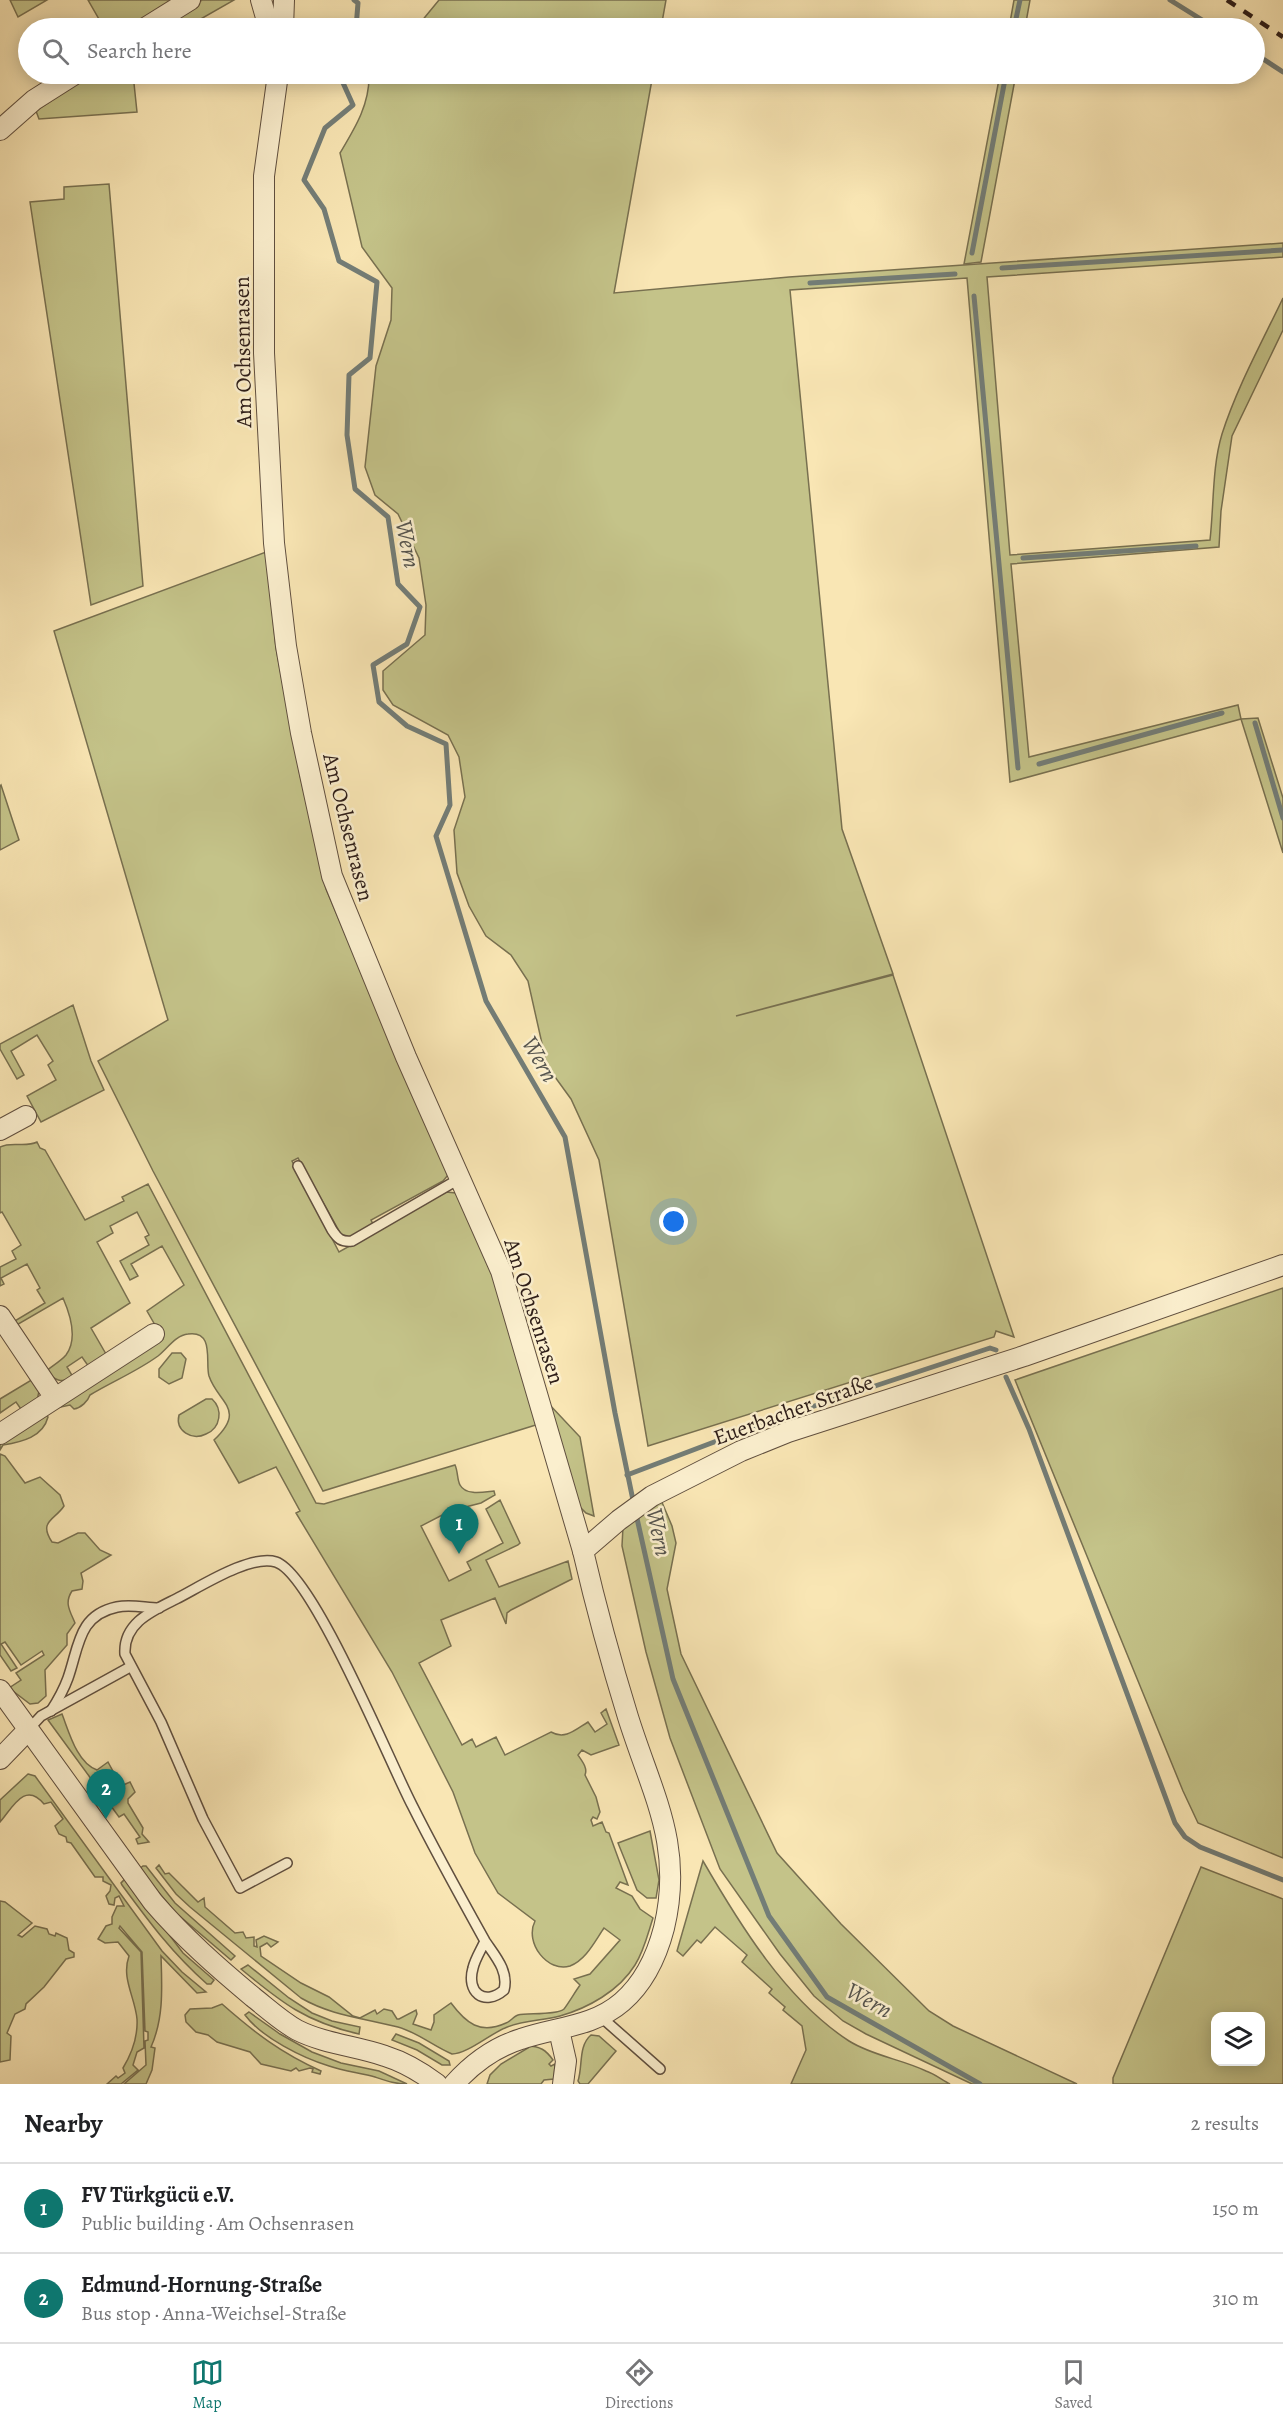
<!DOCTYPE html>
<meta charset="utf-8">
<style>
:root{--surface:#fff;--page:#f6f6f6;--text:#202124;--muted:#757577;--line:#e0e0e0;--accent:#0f766e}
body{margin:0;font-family:Alegreya,serif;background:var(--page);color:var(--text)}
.controls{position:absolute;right:18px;bottom:18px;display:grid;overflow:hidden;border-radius:12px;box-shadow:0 3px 15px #0003}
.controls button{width:54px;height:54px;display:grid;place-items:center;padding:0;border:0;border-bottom:2px solid var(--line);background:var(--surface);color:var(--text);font:30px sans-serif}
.you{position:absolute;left:674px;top:1222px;width:21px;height:21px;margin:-15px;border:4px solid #fff;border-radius:50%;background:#1a73e8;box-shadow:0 0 0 9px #1a73e833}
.badge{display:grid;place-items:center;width:39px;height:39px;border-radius:50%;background:var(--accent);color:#fff;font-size:20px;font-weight:700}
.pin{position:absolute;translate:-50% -50px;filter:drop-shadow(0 2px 3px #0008)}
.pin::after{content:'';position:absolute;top:32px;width:21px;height:18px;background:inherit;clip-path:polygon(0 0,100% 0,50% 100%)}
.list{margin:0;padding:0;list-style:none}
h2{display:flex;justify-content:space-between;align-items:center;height:78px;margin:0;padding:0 24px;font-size:26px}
h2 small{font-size:20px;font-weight:400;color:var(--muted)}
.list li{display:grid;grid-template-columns:39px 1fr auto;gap:18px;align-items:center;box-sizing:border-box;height:90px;padding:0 24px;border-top:2px solid var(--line)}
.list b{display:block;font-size:22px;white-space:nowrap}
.list p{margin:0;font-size:20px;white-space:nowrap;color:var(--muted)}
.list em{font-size:20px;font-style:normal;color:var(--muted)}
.icon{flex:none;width:33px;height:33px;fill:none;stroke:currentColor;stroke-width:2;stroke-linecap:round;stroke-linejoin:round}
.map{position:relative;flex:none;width:1283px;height:2084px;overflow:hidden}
.search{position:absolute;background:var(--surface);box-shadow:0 3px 15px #0003;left:18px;right:18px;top:18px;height:66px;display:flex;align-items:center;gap:15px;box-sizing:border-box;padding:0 21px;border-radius:33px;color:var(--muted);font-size:22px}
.sheet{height:258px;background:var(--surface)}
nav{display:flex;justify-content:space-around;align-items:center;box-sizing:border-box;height:84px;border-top:2px solid var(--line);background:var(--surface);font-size:16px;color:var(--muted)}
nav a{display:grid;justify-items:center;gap:3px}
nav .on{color:var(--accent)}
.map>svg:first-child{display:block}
</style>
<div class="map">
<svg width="1283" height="2084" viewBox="0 0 1283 2084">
<rect width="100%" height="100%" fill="#f9e6b4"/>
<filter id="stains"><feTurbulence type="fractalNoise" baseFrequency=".00333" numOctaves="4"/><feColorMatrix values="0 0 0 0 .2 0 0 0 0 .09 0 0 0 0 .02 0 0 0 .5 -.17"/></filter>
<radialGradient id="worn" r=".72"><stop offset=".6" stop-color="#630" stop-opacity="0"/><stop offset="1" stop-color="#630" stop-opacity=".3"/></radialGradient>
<g fill="#c4c389" stroke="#787050" stroke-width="1.5" fill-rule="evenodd">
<polygon points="10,0 47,0 18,17"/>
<polygon points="88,0 176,0 134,28 87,28 100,21"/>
<polygon points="202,0 234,0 185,28 158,28"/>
<polygon points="439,0 666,0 661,28 416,28"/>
<polygon points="1014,0 1030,0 1025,28 1009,28"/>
<polygon points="91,74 133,74 137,112 39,119 36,111"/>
<path d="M369,74H653L614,293L789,277L1283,243V257L987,277L1010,555L1210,540C1214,505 1212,467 1222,434C1237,387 1262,342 1283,298V330L1232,436L1221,511L1219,547L1011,564L1029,757L1238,705L1241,719L1258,718L1283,798V853L1241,719L1010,782L967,278L790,290L842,829L893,974L736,1016L893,975L1014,1337L996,1331L994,1337L648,1446L599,1160L571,1099L547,1066L528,981L511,955L486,936L469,906L457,873L454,830L465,797L459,757L448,735L393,705L383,690V671L425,635L426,605L419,558L398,514L375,495L365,467L376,366L391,320L392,288L362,247L340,153C355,128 370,104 369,74Z"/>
<polygon points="1000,74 1016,74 981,262 964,264"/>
<polygon points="109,184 143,586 91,605 30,202 64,199 64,187"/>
<path d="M266,552L276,648L300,775L326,889L448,1175L443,1181L371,1220L373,1224C363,1231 354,1239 342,1236L298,1158L292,1161L339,1252L446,1192L456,1193L491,1267L539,1424L323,1491L153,1171L98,1061L168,1020L54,631Z"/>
<polygon points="1,785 19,840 0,850 0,786"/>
<polygon points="73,1005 91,1061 104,1090 41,1122 27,1096 56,1080 48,1065 53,1061 37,1035 11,1051 24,1075 17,1079 0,1049 0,1044"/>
<path d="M37,1142L40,1148L45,1150L85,1220L124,1201L122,1197L148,1184L316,1503L324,1504L455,1465C458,1471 457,1480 460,1485C466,1496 484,1492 494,1491L495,1495L481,1503L450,1511L421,1526L449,1581L471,1570L467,1562L503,1543L486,1509L500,1500L520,1543L518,1545L486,1560L499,1587L568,1561L572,1579L511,1610L507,1613L506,1624L495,1598L441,1620L451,1646L419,1663L462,1745L472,1739L476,1747L496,1737L505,1755L551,1732C565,1740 575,1730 588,1722L595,1732L607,1724L601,1713L606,1709L619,1745L591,1755L582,1750L578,1755C582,1761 588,1768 585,1775L596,1797L600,1812L597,1819L593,1817L591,1820L593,1826L602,1822L606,1832L609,1833L628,1885L620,1882L616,1888L632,1896L640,1909L653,1918C648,1933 644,1951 635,1965C619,1991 588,2008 560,2016C542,2021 523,2020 505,2028C490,2034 467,2054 452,2054C433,2046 417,2032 398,2027C364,2018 332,2016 301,1998L190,1907L176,1894L156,1868L159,1865L165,1874L169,1873L198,1902L204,1898L205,1907L235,1933L243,1932L246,1938L254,1937V1946L257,1947L256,1940L264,1936L278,1942L271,1947L267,1943L260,1947L261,1956L301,1983L329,1997L353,2016L360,2018L375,2010L377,2014L384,2009L392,2011L397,2019H399L416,2010L417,2014L413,2024L431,2030L434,2022V2015L451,2003C466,2023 480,2035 506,2023C510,2022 514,2016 518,2015C527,2013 558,2015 564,2009C568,2004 575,1992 580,1985L574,1979L590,1974L620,1940L604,1928C595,1941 586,1960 570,1966C548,1973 524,1943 535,1921L498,1893L475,1853L453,1792L392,1672L296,1513L300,1511L276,1467L239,1483L214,1440C247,1409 218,1403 209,1376C205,1363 215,1330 188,1334C176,1335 167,1349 158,1356C136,1372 113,1381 90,1395C88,1401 81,1408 74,1409L70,1405L61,1407L59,1404L163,1339L147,1311L184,1285L162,1246L131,1264L138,1276L130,1280L120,1261L149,1245L145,1237L149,1235L137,1212L110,1226L113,1233L97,1242L130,1303L91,1328L106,1354L105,1357L89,1367L82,1357L67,1367L73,1377C62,1384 54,1380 46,1371C52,1366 61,1361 66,1355C78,1339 70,1314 63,1298L15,1326L13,1322L45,1303L37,1290L40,1288L27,1264L1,1278L4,1284L0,1286V1267L16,1259L12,1251L21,1245L2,1212L0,1213V1147C12,1141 25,1148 37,1142Z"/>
<polygon points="1283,1288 1283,1858 1198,1823 1183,1791 1015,1380"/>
<polygon points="172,1353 181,1353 186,1359 182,1378 169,1384 159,1377 159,1369"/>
<polygon points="33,1379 39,1391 37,1401 23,1412 16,1402 0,1413 0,1399"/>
<path d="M206,1399H212C223,1409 221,1428 206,1434C192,1441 175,1431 179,1415Z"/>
<polygon points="548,1403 580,1437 594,1516 586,1513 578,1505"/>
<path d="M46,1413L48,1417C43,1437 22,1442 3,1445L0,1450V1444Z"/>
<path d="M0,1454L5,1456L25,1483L40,1477L60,1495L64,1506C55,1520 38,1521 52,1542L58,1543L78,1533H85L100,1550L111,1555L81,1573L83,1581L82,1589L72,1591C64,1603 70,1611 75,1623L67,1634V1645L45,1670L46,1696L38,1703L30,1704L9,1688L21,1680L16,1673L44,1655L42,1651L21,1665L5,1642L1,1644L17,1668L11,1671L0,1655Z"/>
<polygon points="661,1500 672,1526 676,1543 667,1589 681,1654 777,1853 841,1924 929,2011 953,2026 1077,2084 972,2084 866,2034 843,2021 814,1996 780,1954 720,1869 670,1738 646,1652 622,1546 623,1527"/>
<path d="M62,1714C69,1732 77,1763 97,1770L108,1762L121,1786L130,1782L135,1792L128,1799V1803L143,1828L142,1834L149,1842L138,1844L136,1839L140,1837L124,1814L119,1817L48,1720Z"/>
<path d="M28,1774L35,1776L162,1951L182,1972L206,1992L197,1993L161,1956C162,1987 164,2018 151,2047L155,2048L152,2070L146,2084H124L146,2065L145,2041L148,2040V2032L145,2031L142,1952L120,1926L119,1928L141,1952L144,2048L137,2052L133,2065L138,2070L121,2084H107L116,2076L118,2078L125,2073L123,2068C132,2053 138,2037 137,2019C135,1997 121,1978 129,1956L118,1942L105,1943L98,1939L106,1926L112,1924V1917L117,1906H124L119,1896L115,1898L114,1905L109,1904L106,1896L110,1891L111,1885L103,1881V1877H95L71,1843L67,1842L66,1837L59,1834L55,1826L63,1819L51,1802L44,1804C25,1781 13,1807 0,1822V1800Z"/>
<polygon points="650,1831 659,1880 656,1898 647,1898 637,1890 618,1843"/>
<path d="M703,1861C740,1925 786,2000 849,2041C873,2056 901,2059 926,2071C935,2074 942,2080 950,2084H791L806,2050L802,2026L783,2010L785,2007L769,1993L772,1989L742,1962L747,1955L715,1927L701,1943L697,1940L683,1956L677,1951Z"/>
<polygon points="143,1866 146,1866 175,1903 235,1956 231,1960 176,1913 139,1869"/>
<path d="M1201,1867L1283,1899V2084H1113V2078ZM1260,2016V2062H1216V2016Z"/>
<path d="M126,1878L183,1953L214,1980L211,1984H207C172,1953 150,1923 122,1885L121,1883Z"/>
<polygon points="0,1901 5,1902 32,1923 18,1935 22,1937 35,1926 47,1929 49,1934 55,1936 56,1933 67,1938 69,1950 74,1953 74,1957 66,1959 44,1987 26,2004 25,2009 15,2014 7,2033 11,2036 10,2060 0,2062"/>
<path d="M248,1965L289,1998L312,2013L332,2021L360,2027L359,2034C306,2022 282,2003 241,1969Z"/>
<path d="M222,2004C255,2033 281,2053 321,2071L320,2074L312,2072L313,2069L310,2068L299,2071L296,2068L291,2071L261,2064L250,2052L217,2042L208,2035L196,2032L186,2022L185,2015L190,2009L212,2008Z"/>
<path d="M249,2012L280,2034L312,2052L341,2063L379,2071L407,2084C395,2084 387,2081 375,2077C360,2073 344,2071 329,2066C303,2058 262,2038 245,2015Z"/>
<polygon points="396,2034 419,2043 449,2061 450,2065 442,2065 417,2050 392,2040"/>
<path d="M591,2035L599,2036L616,2051L588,2084H580L578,2081C583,2066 578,2046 591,2035Z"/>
<path d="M527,2046C540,2046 546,2050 553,2060L549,2064L551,2066L555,2064L554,2079L544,2080L541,2084H487L490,2075L501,2064L528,2048Z"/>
</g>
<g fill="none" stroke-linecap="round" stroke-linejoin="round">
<g stroke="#737d77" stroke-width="5">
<polyline points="354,0 358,3 356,28"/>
<polyline points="1170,0 1215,28"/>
<polyline points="1014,28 1020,0"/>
<polyline points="1254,53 1283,72"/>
<polyline points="339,74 353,105 325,128 304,180 324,209 339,261 377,282 370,358 349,375 347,435 355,489 388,517 398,584 420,607 407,644 373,665 379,702 407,726 446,744 450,805 436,836 486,1001 565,1137 615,1413 634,1505"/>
<polyline points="972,253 1006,74"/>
<polyline points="1002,268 1283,250"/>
<polyline points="810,283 955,274"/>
<polyline points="974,296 1018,768"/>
<polyline points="1023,558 1196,546"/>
<polyline points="1255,723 1283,818"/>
<polyline points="1039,764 1222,713"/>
<polyline points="1006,1377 1029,1429 1175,1823 1185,1837 1200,1847 1283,1880"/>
<polyline points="627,1475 775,1419 990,1348 996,1350"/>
<polyline points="636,1514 673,1679 769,1916 827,1997 980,2084"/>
</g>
<g stroke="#604f3f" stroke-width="12">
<g id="service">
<path d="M298,1166L332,1230C338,1239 341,1242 352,1241L459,1179"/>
<path d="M51,1711C58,1700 64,1689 68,1678C79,1647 78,1615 117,1607C131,1604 146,1608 159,1608"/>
<polyline points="28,1730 41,1716 130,1667"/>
<path d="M287,1863L240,1888L203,1819L161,1722L125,1654C123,1623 152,1611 176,1599C200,1587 250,1554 276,1562C313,1574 390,1763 412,1805C435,1851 460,1896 485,1941C495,1956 509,1971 504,1990C484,2007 466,1992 473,1968C475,1959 481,1950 485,1941"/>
<polyline points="600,2016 660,2069"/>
</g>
</g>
<g stroke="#604f3f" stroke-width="22">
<g id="minor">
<polyline points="261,0 269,28"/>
<polyline points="145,28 190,0"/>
<polyline points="283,28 284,0"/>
<polyline points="278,74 264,176 264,353 274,543 286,646 301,733 332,876 406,1057 501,1271 583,1551"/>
<polyline points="0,130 34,100 75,74"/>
<polyline points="0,1130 26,1116"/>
<polyline points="0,1316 55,1398"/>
<polyline points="0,1434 154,1334"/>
<path d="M0,1690L153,1902C184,1938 217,1967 253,1997C267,2008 281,2021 297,2030C325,2044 356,2046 385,2056C404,2062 421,2072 437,2084"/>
<polyline points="0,1759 28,1730"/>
<polyline points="559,2030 566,2061 563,2084"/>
<path d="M454,2084C472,2064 495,2047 521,2039C556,2027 593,2027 622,2002C644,1983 657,1955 664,1928C684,1845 652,1794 628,1717C611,1662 596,1607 583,1551L619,1520L652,1496L741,1451L788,1432L1024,1356L1283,1265"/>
</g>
</g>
<use href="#service" stroke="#fbefce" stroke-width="9"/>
<use href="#minor" stroke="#fbefce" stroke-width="20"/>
<polyline stroke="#2d1d18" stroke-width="4.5" stroke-dasharray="10 10" stroke-linecap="butt" points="1227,0 1283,37"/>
</g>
<g text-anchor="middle" stroke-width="5" stroke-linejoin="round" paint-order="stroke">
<g font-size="22" fill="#2d1d18" stroke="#fbefce">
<text transform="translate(242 352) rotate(-91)" y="8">Am Ochsenrasen</text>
<text transform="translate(349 827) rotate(76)" y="8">Am Ochsenrasen</text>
<text transform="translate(535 1311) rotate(72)" y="8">Am Ochsenrasen</text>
<text transform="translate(793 1409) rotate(-20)" y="8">Euerbacher Straße</text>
</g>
<g font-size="24" font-style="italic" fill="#56554f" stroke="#fbefce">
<text transform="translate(408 544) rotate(79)" y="8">Wern</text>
<text transform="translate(540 1059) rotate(60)" y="8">Wern</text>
<text transform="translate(659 1532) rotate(78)" y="8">Wern</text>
<text transform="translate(869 2000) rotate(29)" y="8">Wern</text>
</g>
</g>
<rect width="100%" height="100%" filter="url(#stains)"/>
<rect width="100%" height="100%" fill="url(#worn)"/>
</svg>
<div class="controls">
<button><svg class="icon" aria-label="layers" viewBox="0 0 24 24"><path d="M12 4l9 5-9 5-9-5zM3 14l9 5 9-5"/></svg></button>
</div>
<div class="you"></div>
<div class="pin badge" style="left:459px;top:1554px">1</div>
<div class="pin badge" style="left:106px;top:1819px">2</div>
<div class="search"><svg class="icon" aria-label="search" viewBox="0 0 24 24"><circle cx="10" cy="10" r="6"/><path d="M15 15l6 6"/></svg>Search here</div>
</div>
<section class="sheet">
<h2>Nearby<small>2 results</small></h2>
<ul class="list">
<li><span class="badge">1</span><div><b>FV Türkgücü e.V.</b><p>Public building · Am Ochsenrasen</p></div><em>150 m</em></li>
<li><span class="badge">2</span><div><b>Edmund-Hornung-Straße</b><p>Bus stop · Anna-Weichsel-Straße</p></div><em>310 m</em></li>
</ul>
</section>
<nav>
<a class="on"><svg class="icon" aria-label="map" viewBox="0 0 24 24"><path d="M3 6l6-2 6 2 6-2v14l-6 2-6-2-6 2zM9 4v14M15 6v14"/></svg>Map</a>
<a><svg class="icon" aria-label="directions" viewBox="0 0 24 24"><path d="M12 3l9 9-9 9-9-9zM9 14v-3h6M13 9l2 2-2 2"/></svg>Directions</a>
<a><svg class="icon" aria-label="saved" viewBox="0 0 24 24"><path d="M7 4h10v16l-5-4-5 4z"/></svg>Saved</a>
</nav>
